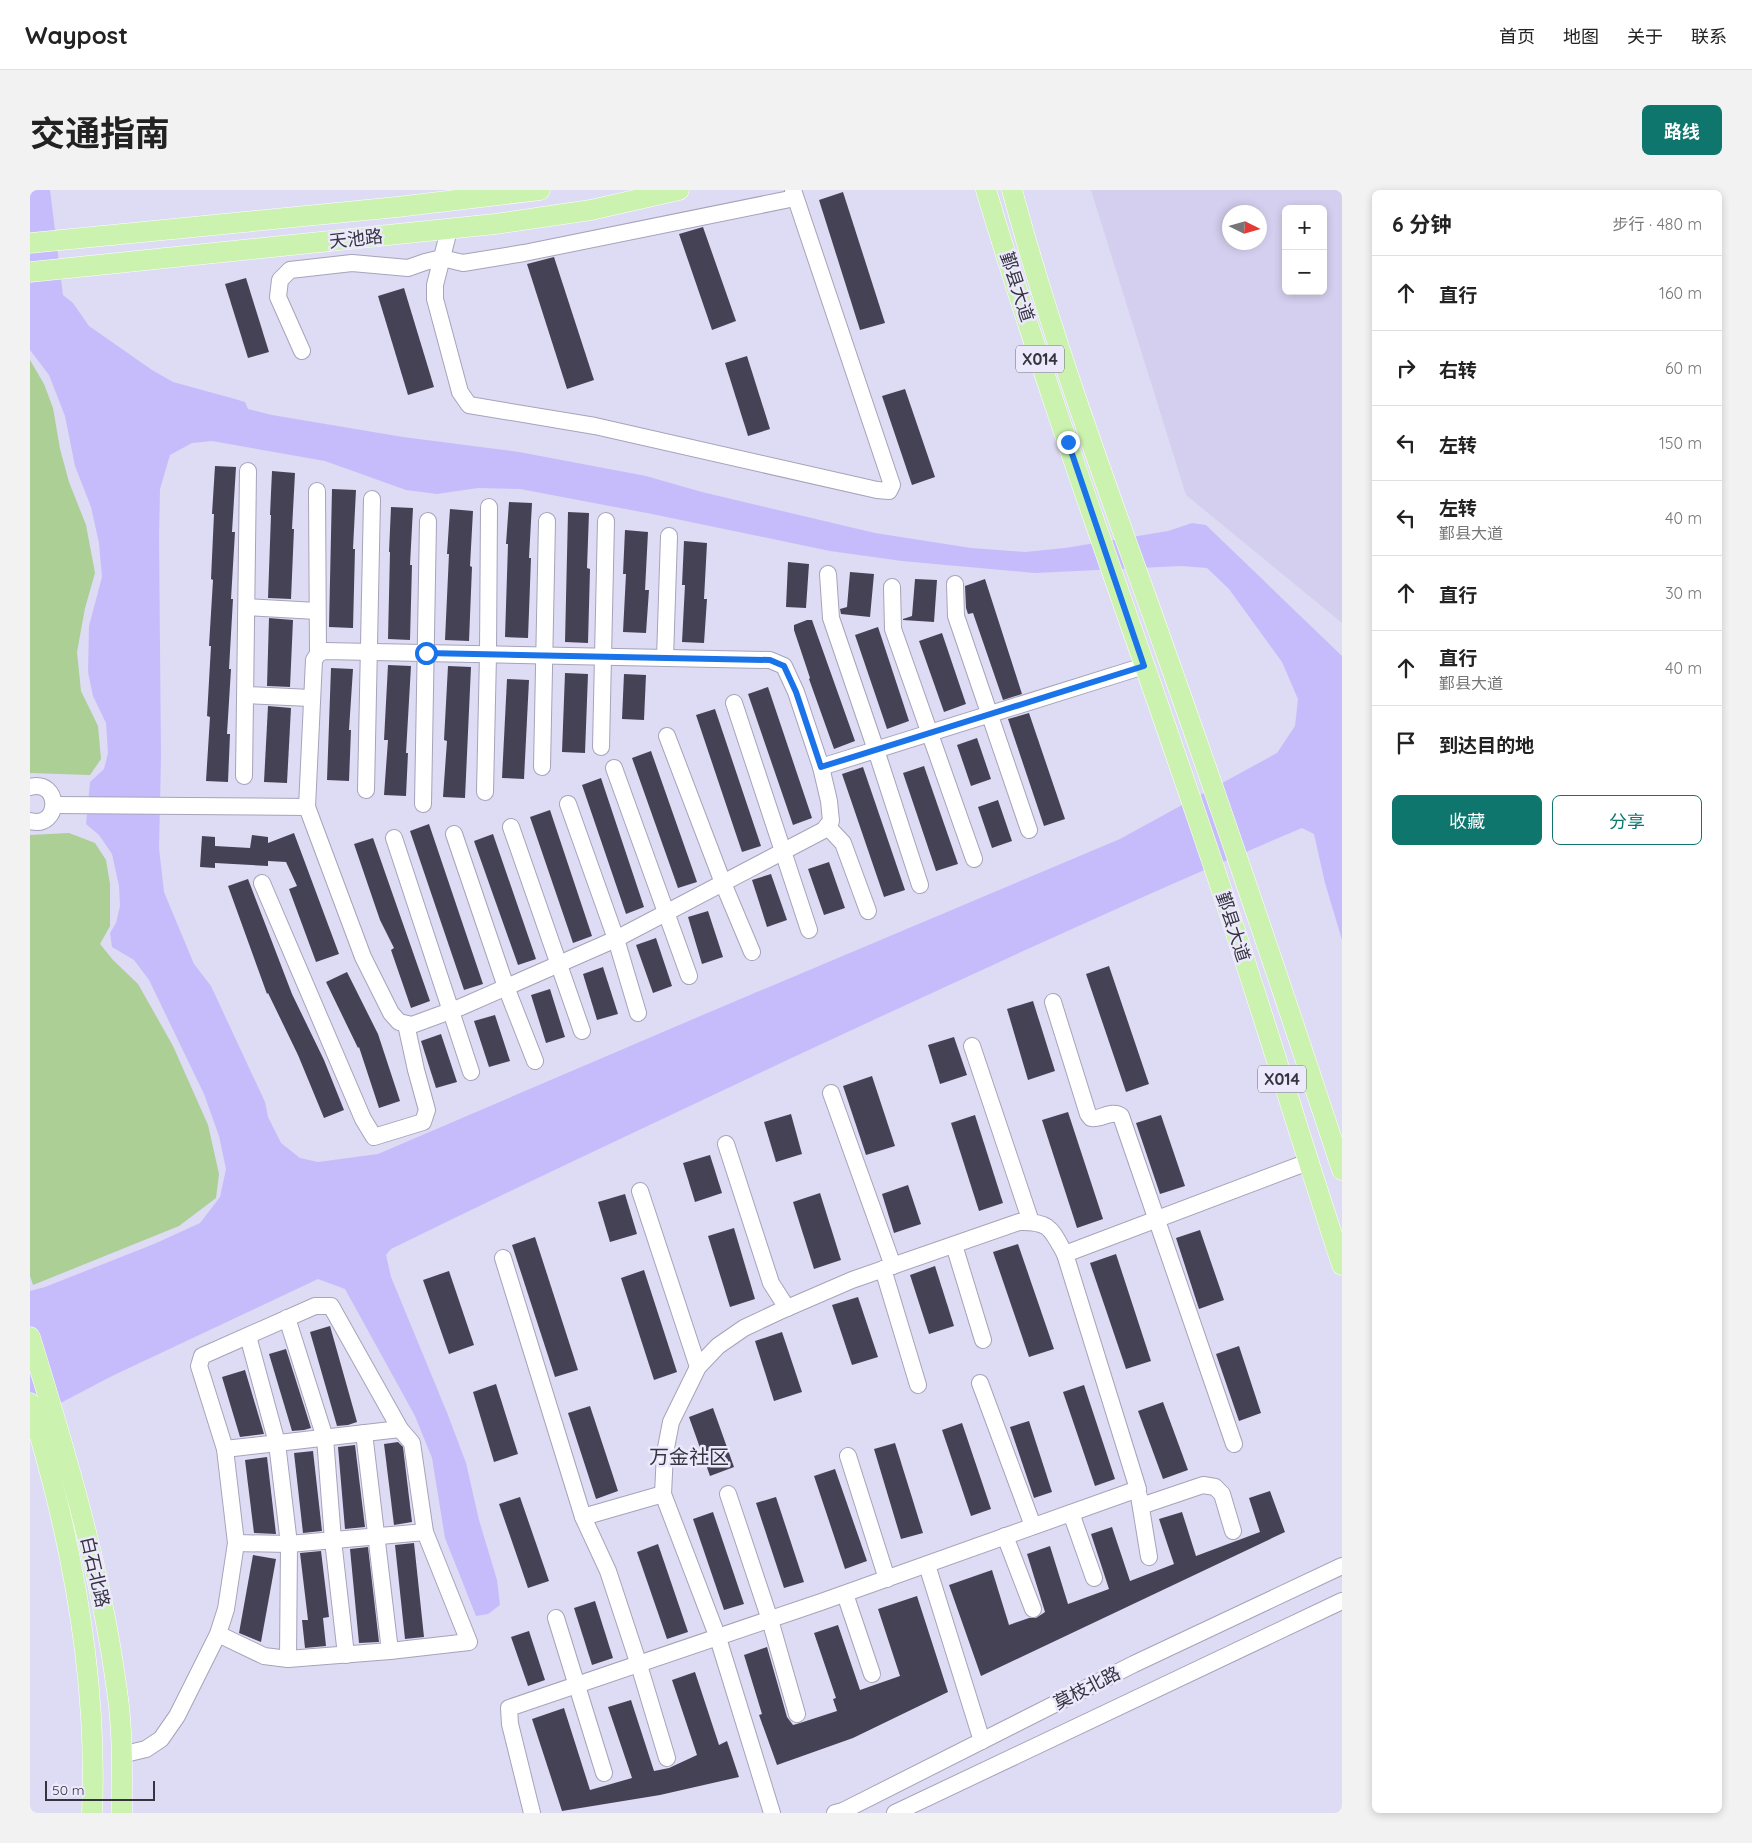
<!DOCTYPE html>
<html lang="zh">
<meta charset="utf-8">
<style>
:root{--surface:#fff;--page:#f2f2f2;--text:#222;--muted:#767676;--line:#e0e0e0;--accent:#0f766e}
body{margin:0;font-family:Quicksand,"Noto Sans SC",sans-serif;background:var(--page);color:var(--text)}
.controls{position:absolute;right:15px;top:15px;display:grid;overflow:hidden;border-radius:8px;box-shadow:0 2px 8px #0003}
.controls button{width:45px;height:45px;display:grid;place-items:center;padding:0;border:0;border-bottom:1px solid var(--line);background:var(--surface);color:var(--text);font:25px sans-serif}
.compass{position:absolute;left:1192px;top:15px;width:45px;height:45px;border-radius:50%;background:var(--surface);box-shadow:0 2px 8px #0003;rotate:95deg}
.scale{position:absolute;left:15px;bottom:12px;width:110px;box-sizing:border-box;padding-left:5px;border:2px solid #36343e;border-top:0;font-size:14px;line-height:18px;white-space:nowrap;color:#36343e;-webkit-text-stroke:4px #ece9fd;paint-order:stroke}
.stop{position:absolute;width:15px;height:15px;margin:-11px;border:4px solid #1a73e8;border-radius:50%;background:#fff}
.stop.end{background:#1a73e8;border-color:#fff;box-shadow:0 1px 5px #0008}
.list{margin:0;padding:0;list-style:none}
h2{display:flex;justify-content:space-between;align-items:center;height:65px;margin:0;padding:0 20px;font-size:21px}
h2 small{font-size:16px;font-weight:400;color:var(--muted)}
.list li{display:grid;grid-template-columns:32px 1fr auto;gap:15px;align-items:center;box-sizing:border-box;height:75px;padding:0 20px;border-top:1px solid var(--line)}
.list b{display:block;font-size:19px;white-space:nowrap}
.list p{margin:0;font-size:16px;white-space:nowrap;color:var(--muted)}
.list em{font-size:16px;font-style:normal;color:var(--muted)}
.actions{display:flex;gap:10px;padding:15px 20px}
.actions a{flex:1;padding:11px 0;border:1px solid var(--accent);border-radius:8px;text-align:center;font-size:18px;color:var(--accent)}
.actions .main{background:var(--accent);color:#fff}
.icon{flex:none;width:28px;height:28px;fill:none;stroke:currentColor;stroke-width:2;stroke-linecap:round;stroke-linejoin:round}
.map{position:relative;flex:none;width:1312px;height:1623px;overflow:hidden;border-radius:8px}
header{display:flex;align-items:center;gap:30px;box-sizing:border-box;height:70px;padding:0 25px;background:var(--surface);border-bottom:1px solid var(--line)}
header strong{font-size:24px}
nav{display:flex;gap:28px;margin-inline-start:auto;font-size:18px}
.intro{display:flex;align-items:center;justify-content:space-between;box-sizing:border-box;height:120px;padding:0 30px}
h1{margin:0;font-size:35px}
.button{padding:12px 22px;border-radius:8px;background:var(--accent);color:#fff;font-size:18px;font-weight:700}
main{display:flex;gap:30px;padding:0 30px}
aside{flex:1;background:var(--surface);border-radius:8px;box-shadow:0 2px 8px #0003}
.map>svg:first-child{display:block}
</style>
<header>
<strong>Waypost</strong>
<nav><a>首页</a><a>地图</a><a>关于</a><a>联系</a></nav>
</header>
<div class="intro"><h1>交通指南</h1><a class="button">路线</a></div>
<main>
<div class="map">
<svg width="1312" height="1623" viewBox="0 0 1312 1623">
<rect width="100%" height="100%" fill="#dedbf4"/>
<path fill="#d4cfee" fill-rule="evenodd" d="M1061,0H1312V433L1156,305ZM1256,19H1293V101H1256ZM1200,22H1230V52H1200Z"/>
<g fill="#abcf94">
<polygon points="0,170 14,194 23,218 30,259 39,292 56,335 65,383 55,418 47,462 51,501 68,536 71,569 60,585 0,583"/>
<polygon points="39,643 65,653 76,670 80,694 80,736 70,754 83,770 108,794 143,856 178,935 189,984 186,1008 149,1036 3,1095 0,1086 0,645"/>
</g>
<path fill="#c7bcfb" fill-rule="evenodd" d="M0,0H20L33,105L43,113L59,136L122,180L143,192L205,209L215,212L218,219L242,225L373,247L489,262L616,286L672,302L845,343L941,358L995,362L1035,358L1138,341L1162,333L1176,335L1312,466V750L1295,693L1284,644L1272,638C1097,712 925,792 753,872C622,934 491,995 361,1059L356,1065L361,1087L418,1225L436,1273L449,1330L467,1390L470,1415L458,1424L446,1426L415,1348L402,1268L385,1226L315,1099L288,1089L82,1186L0,1229V1101L15,1097L124,1054L170,1033L190,1007L196,979L189,946L174,904L119,790L104,770L82,757L80,743L86,733L90,716L89,696L82,664L69,645L56,634L60,592L74,579L78,563L76,533L63,506L58,482L59,436L72,387L69,353L61,317L45,276L35,226L19,185L0,160ZM182,251L295,271L376,300L407,304L448,298L490,299L622,324L800,361L872,371L1005,383L1151,376L1177,378L1199,399L1252,472L1268,509L1265,536L1247,563L1090,649L675,824L348,964L288,972L270,968L251,953L238,927L235,912L181,796L164,774L134,702L129,658L131,568L129,346L130,299L140,265L162,253Z"/>
<g fill="#464256">
<polygon points="813,2 855,133 830,140 789,10"/>
<polygon points="673,37 706,131 682,140 649,44"/>
<polygon points="524,67 564,190 537,199 497,74"/>
<polygon points="216,88 239,162 218,168 195,94"/>
<polygon points="374,98 404,197 378,205 348,106"/>
<polygon points="717,166 740,239 718,246 695,173"/>
<polygon points="875,199 905,287 882,295 852,206"/>
<polygon points="185,276 206,277 202,342 205,342 201,409 203,409 199,479 201,479 197,544 200,544 198,592 176,591 180,527 177,526 181,456 179,456 183,390 181,389 184,324 182,324"/>
<polygon points="242,281 265,283 262,339 264,339 261,409 238,408 241,325 240,325"/>
<polygon points="302,299 326,300 323,359 325,359 323,438 299,437"/>
<polygon points="479,312 502,313 499,368 501,368 498,448 475,447 478,354 476,354"/>
<polygon points="361,317 383,318 380,375 382,375 380,450 358,449 360,362 359,362"/>
<polygon points="420,319 443,321 440,376 442,377 439,451 415,450 419,364 417,364"/>
<polygon points="538,322 559,323 557,378 560,379 558,453 535,452"/>
<polygon points="595,340 618,342 615,400 619,400 616,443 593,442 596,384 593,384"/>
<polygon points="654,351 677,353 674,409 677,409 674,453 652,452 655,395 652,395"/>
<polygon points="758,372 779,374 776,418 756,417"/>
<polygon points="820,382 844,384 840,427 811,424 810,419 817,417"/>
<polygon points="885,389 907,390 904,432 873,430 873,429 882,426"/>
<polygon points="955,389 992,504 973,510 943,423 938,424 936,418 935,396"/>
<polygon points="239,428 263,430 260,497 237,496"/>
<polygon points="777,430 782,430 825,551 804,559 779,489 780,488 764,440 764,435"/>
<polygon points="848,437 879,531 857,539 825,445"/>
<polygon points="912,443 936,514 914,522 889,451"/>
<polygon points="358,475 381,476 376,563 378,563 376,606 354,605 358,550 354,550"/>
<polygon points="418,476 441,477 435,608 413,607 417,551 414,550"/>
<polygon points="301,478 323,479 319,540 321,540 319,591 297,590"/>
<polygon points="535,483 558,484 555,563 532,562"/>
<polygon points="594,484 616,485 614,530 592,529"/>
<polygon points="477,489 499,490 494,589 472,588"/>
<polygon points="738,497 782,628 763,635 718,504"/>
<polygon points="238,516 261,518 257,593 234,592"/>
<polygon points="685,519 731,656 712,662 666,525"/>
<polygon points="999,523 1035,629 1014,636 978,529"/>
<polygon points="947,548 961,589 941,596 927,555"/>
<polygon points="621,561 667,692 648,698 602,568"/>
<polygon points="894,576 928,674 906,681 873,583"/>
<polygon points="833,577 875,700 854,707 812,584"/>
<polygon points="571,588 614,717 596,724 552,595"/>
<polygon points="968,610 982,651 962,658 948,617"/>
<polygon points="520,620 562,746 543,753 500,627"/>
<polygon points="399,634 453,794 434,800 380,641"/>
<polygon points="264,643 309,764 286,772 259,699 267,696 256,672 238,671 238,676 185,673 185,678 170,677 172,646 185,647 185,656 220,658 222,645 238,647 238,653"/>
<polygon points="463,644 506,769 488,775 444,651"/>
<polygon points="343,648 400,811 381,818 361,760 364,758 350,730 324,654"/>
<polygon points="799,672 815,718 794,725 778,679"/>
<polygon points="741,684 757,730 737,737 722,690"/>
<polygon points="218,689 262,804 294,870 314,920 294,928 268,865 238,803 237,804 198,696"/>
<polygon points="678,721 693,767 672,774 658,727"/>
<polygon points="626,748 642,796 623,803 606,755"/>
<polygon points="1079,776 1119,894 1096,902 1056,784"/>
<polygon points="573,777 588,824 567,830 553,784"/>
<polygon points="317,782 348,844 370,911 349,918 329,857 328,858 296,792"/>
<polygon points="520,799 535,847 516,853 501,805"/>
<polygon points="1003,811 1025,881 998,890 977,819"/>
<polygon points="465,825 480,871 459,877 444,831"/>
<polygon points="411,844 427,892 406,898 391,851"/>
<polygon points="924,847 937,885 910,894 898,855"/>
<polygon points="842,886 865,956 836,965 813,896"/>
<polygon points="1038,922 1073,1029 1047,1038 1012,930"/>
<polygon points="761,924 772,964 746,972 734,932"/>
<polygon points="945,925 973,1013 949,1021 921,933"/>
<polygon points="1131,925 1155,996 1130,1004 1106,933"/>
<polygon points="680,965 692,1003 665,1012 653,973"/>
<polygon points="878,995 891,1034 864,1043 852,1004"/>
<polygon points="790,1003 811,1070 784,1079 763,1012"/>
<polygon points="595,1004 607,1044 580,1052 568,1012"/>
<polygon points="704,1038 725,1109 700,1117 678,1046"/>
<polygon points="1170,1040 1194,1110 1169,1119 1146,1048"/>
<polygon points="505,1047 548,1180 525,1187 482,1055"/>
<polygon points="988,1054 1024,1159 999,1167 963,1062"/>
<polygon points="1086,1064 1121,1171 1096,1179 1060,1073"/>
<polygon points="905,1076 924,1136 899,1144 880,1085"/>
<polygon points="614,1080 647,1182 624,1190 591,1088"/>
<polygon points="419,1081 444,1155 419,1164 393,1090"/>
<polygon points="828,1107 848,1167 822,1175 802,1115"/>
<polygon points="300,1136 327,1232 318,1235 307,1236 280,1142"/>
<polygon points="752,1142 772,1202 744,1211 725,1151"/>
<polygon points="1209,1156 1231,1223 1209,1231 1186,1164"/>
<polygon points="256,1159 281,1238 274,1240 262,1241 239,1164"/>
<polygon points="215,1180 234,1244 210,1247 192,1187"/>
<polygon points="466,1194 488,1264 464,1272 443,1202"/>
<polygon points="1054,1195 1085,1289 1065,1296 1033,1202"/>
<polygon points="1133,1212 1158,1280 1133,1289 1108,1221"/>
<polygon points="560,1216 588,1301 566,1309 538,1223"/>
<polygon points="683,1218 704,1277 680,1286 659,1227"/>
<polygon points="999,1231 1022,1302 1004,1308 980,1237"/>
<polygon points="932,1233 961,1319 941,1326 912,1240"/>
<polygon points="368,1252 373,1257 382,1332 364,1335 354,1254"/>
<polygon points="865,1253 893,1343 871,1349 844,1259"/>
<polygon points="325,1255 335,1337 315,1339 308,1257"/>
<polygon points="283,1261 292,1341 273,1343 264,1263"/>
<polygon points="237,1267 246,1344 224,1343 215,1270"/>
<polygon points="805,1279 837,1371 815,1379 784,1286"/>
<polygon points="1240,1301 1255,1342 951,1486 919,1395 962,1380 979,1435 999,1428 1006,1428 1015,1422 997,1364 1020,1356 1038,1414 1079,1399 1061,1344 1082,1337 1100,1391 1144,1374 1129,1329 1152,1322 1166,1366 1230,1342 1219,1308"/>
<polygon points="490,1307 519,1391 498,1398 469,1314"/>
<polygon points="746,1307 774,1392 754,1398 726,1313"/>
<polygon points="683,1322 714,1414 694,1420 663,1329"/>
<polygon points="384,1353 394,1447 375,1449 365,1355"/>
<polygon points="628,1354 658,1442 637,1449 607,1362"/>
<polygon points="338,1357 349,1452 329,1453 320,1359"/>
<polygon points="291,1361 299,1427 293,1428 296,1456 275,1458 272,1430 278,1430 270,1363"/>
<polygon points="223,1365 246,1369 231,1452 209,1443"/>
<polygon points="887,1406 918,1502 823,1548 747,1575 729,1525 732,1524 714,1465 737,1457 757,1527 763,1535 770,1533 807,1521 803,1509 806,1508 784,1443 808,1435 830,1500 870,1486 848,1419"/>
<polygon points="565,1411 583,1468 562,1475 544,1418"/>
<polygon points="499,1441 515,1490 498,1496 481,1447"/>
<polygon points="665,1482 689,1555 697,1551 709,1587 630,1605 532,1621 502,1529 534,1518 560,1600 602,1588 578,1517 601,1510 624,1581 639,1578 667,1565 642,1490"/>
</g>
<g fill="none" stroke-linecap="round" stroke-linejoin="round">
<g stroke="#a6a3ba" stroke-width="18">
<g id="minor">
<polyline points="419,40 405,95 405,109 430,202 439,215 565,236 847,300 859,301 862,295 763,0"/>
<polyline points="272,161 248,107 250,90 260,80 322,73 378,78 395,72 412,68 433,73 494,63 765,8"/>
<polyline points="287,301 288,464"/>
<polyline points="798,384 801,428 846,560 890,695"/>
<polyline points="925,394 926,426 999,640"/>
<polyline points="862,397 863,439 944,669"/>
<polyline points="217,417 287,421"/>
<polyline points="635,468 639,346"/>
<polyline points="216,505 281,508"/>
<polyline points="704,513 779,740"/>
<polyline points="637,546 693,693 722,762"/>
<polyline points="571,557 576,331"/>
<polyline points="512,577 517,331"/>
<polyline points="791,577 1114,476"/>
<polyline points="584,578 659,786"/>
<polyline points="214,586 218,281"/>
<path d="M0,597C31,589 31,639 0,631"/>
<polyline points="336,600 342,309"/>
<polyline points="455,602 458,464 459,317"/>
<polyline points="393,614 398,331"/>
<polyline points="538,614 586,749 608,823"/>
<polyline points="24,615 277,617 284,470 288,464 294,461 740,470 754,476 766,502 791,577 799,611 801,631 794,640 586,749 431,817 382,835 369,832 361,823 333,767 277,617"/>
<polyline points="797,636 813,653 838,721"/>
<polyline points="481,637 552,841"/>
<polyline points="424,644 476,797 505,871"/>
<polyline points="364,648 441,882"/>
<polyline points="232,693 333,929 344,947 393,932 397,920 386,880 376,834"/>
<path d="M1023,812L1058,924L1061,928C1071,930 1082,919 1091,926L1204,1254"/>
<polyline points="942,856 1001,1032"/>
<polyline points="801,903 863,1076"/>
<polyline points="696,954 741,1093 757,1118"/>
<polyline points="610,1001 668,1177"/>
<polyline points="924,1055 953,1150"/>
<polyline points="473,1068 553,1327 578,1381 609,1475 637,1568"/>
<polyline points="853,1079 888,1195"/>
<polyline points="257,1128 295,1248 303,1350 316,1465"/>
<polyline points="218,1146 247,1253 259,1354 258,1469"/>
<polyline points="950,1193 1003,1336"/>
<polyline points="334,1243 360,1461"/>
<polyline points="195,1259 370,1239"/>
<polyline points="818,1266 857,1389"/>
<polyline points="698,1304 740,1430 767,1524"/>
<polyline points="1109,1306 1119,1367"/>
<polyline points="1111,1316 1173,1295 1185,1297 1192,1304 1203,1341"/>
<polyline points="1041,1323 1064,1388"/>
<polyline points="553,1327 633,1304"/>
<polyline points="975,1346 1003,1419"/>
<polyline points="206,1353 259,1354 395,1342"/>
<polyline points="897,1375 952,1551"/>
<polyline points="815,1404 842,1484"/>
<polyline points="526,1428 574,1583"/>
<polyline points="91,1565 116,1559 131,1549 147,1526 188,1444 196,1419 206,1353 195,1259 169,1176 172,1166 285,1116 301,1116 370,1239 382,1253 395,1342 439,1452 360,1461 258,1469 234,1466 188,1444"/>
<polyline points="502,1623 480,1534 479,1518 791,1412 1108,1299 1035,1064 1278,972"/>
<path d="M742,1623L688,1448L633,1304L635,1263L641,1232L668,1177L688,1156L714,1138L748,1122L822,1090L989,1032C1020,1031 1021,1039 1035,1064"/>
<polyline points="805,1623 813,1621 1104,1474 1312,1376"/>
<polyline points="865,1623 1312,1411"/>
</g>
</g>
<g stroke="#fff" stroke-width="21">
<g id="major">
<path d="M956,0C1027,236 1114,467 1192,701C1234,826 1271,951 1312,1075"/>
<path d="M982,0C1024,157 1082,310 1136,463C1197,635 1255,807 1312,980"/>
<polyline points="0,53 367,17 510,0"/>
<polyline points="0,82 465,34 561,20 649,0"/>
<path d="M0,1147C36,1263 71,1380 87,1501C93,1541 92,1583 92,1623"/>
<path d="M0,1213C41,1345 68,1484 62,1623"/>
</g>
</g>
<use href="#minor" stroke="#fff" stroke-width="16"/>
<use href="#major" stroke="#cbf2af" stroke-width="20"/>
</g>
<g fill="none" stroke-linecap="round" stroke-linejoin="round">
<polyline stroke="#1a73e8" stroke-width="6" points="396,463 740,470 754,476 766,502 791,577 1114,476 1038,252"/>
</g>
<g text-anchor="middle" stroke-width="5" stroke-linejoin="round" paint-order="stroke">
<g fill="#ece9fd" stroke="#6d6a77" stroke-width="1">
<rect x="986" y="155.5" width="48" height="27" rx="4"/>
<rect x="1228" y="875.5" width="48" height="27" rx="4"/>
</g>
<g font-size="16" font-weight="bold" fill="#36343e">
<text x="1010" y="175">X014</text>
<text x="1252" y="895">X014</text>
</g>
<g font-size="18" fill="#36343e" stroke="#ece9fd">
<text transform="translate(326 49) rotate(-6)" y="6">天池路</text>
<text transform="translate(987 97) rotate(72)" y="6">鄞县大道</text>
<text transform="translate(1203 737) rotate(72)" y="6">鄞县大道</text>
<text transform="translate(65 1382) rotate(77)" y="6">白石北路</text>
<text transform="translate(1057 1498) rotate(-27)" y="6">莫枝北路</text>
</g>
<g font-size="20" fill="#36343e" stroke="#ece9fd">
<text x="659" y="1274">万金社区</text>
</g>
</g>
</svg>
<div class="controls">
<button>+</button>
<button>−</button>
</div>
<svg class="compass" viewBox="-18 -18 36 36"><path d="M0-13l5 13h-10z" fill="#e53935"/><path d="M0 13l5-13h-10z" fill="#767676"/></svg>
<div class="scale">50 m</div>
<div class="stop" style="left:396px;top:463px"></div>
<div class="stop end" style="left:1038px;top:252px"></div>
</div>
<aside>
<h2>6 分钟<small>步行 · 480 m</small></h2>
<ul class="list">
<li><svg class="icon" aria-label="ahead" viewBox="0 0 24 24"><path d="M12 20V5M6 11l6-6 6 6"/></svg><div><b>直行</b></div><em>160 m</em></li>
<li><svg class="icon" aria-label="right" viewBox="0 0 24 24"><path d="M7 20v-9h11M14 6l5 5-5 5"/></svg><div><b>右转</b></div><em>60 m</em></li>
<li><svg class="icon" aria-label="left" viewBox="0 0 24 24"><path d="M17 20v-9H6M10 6l-5 5 5 5"/></svg><div><b>左转</b></div><em>150 m</em></li>
<li><svg class="icon" aria-label="left" viewBox="0 0 24 24"><path d="M17 20v-9H6M10 6l-5 5 5 5"/></svg><div><b>左转</b><p>鄞县大道</p></div><em>40 m</em></li>
<li><svg class="icon" aria-label="ahead" viewBox="0 0 24 24"><path d="M12 20V5M6 11l6-6 6 6"/></svg><div><b>直行</b></div><em>30 m</em></li>
<li><svg class="icon" aria-label="ahead" viewBox="0 0 24 24"><path d="M12 20V5M6 11l6-6 6 6"/></svg><div><b>直行</b><p>鄞县大道</p></div><em>40 m</em></li>
<li><svg class="icon" aria-label="arrive" viewBox="0 0 24 24"><path d="M6 21V4h12l-3 4 3 4H6"/></svg><div><b>到达目的地</b></div></li>
</ul>
<div class="actions"><a class="main">收藏</a><a>分享</a></div>
</aside>
</main>
